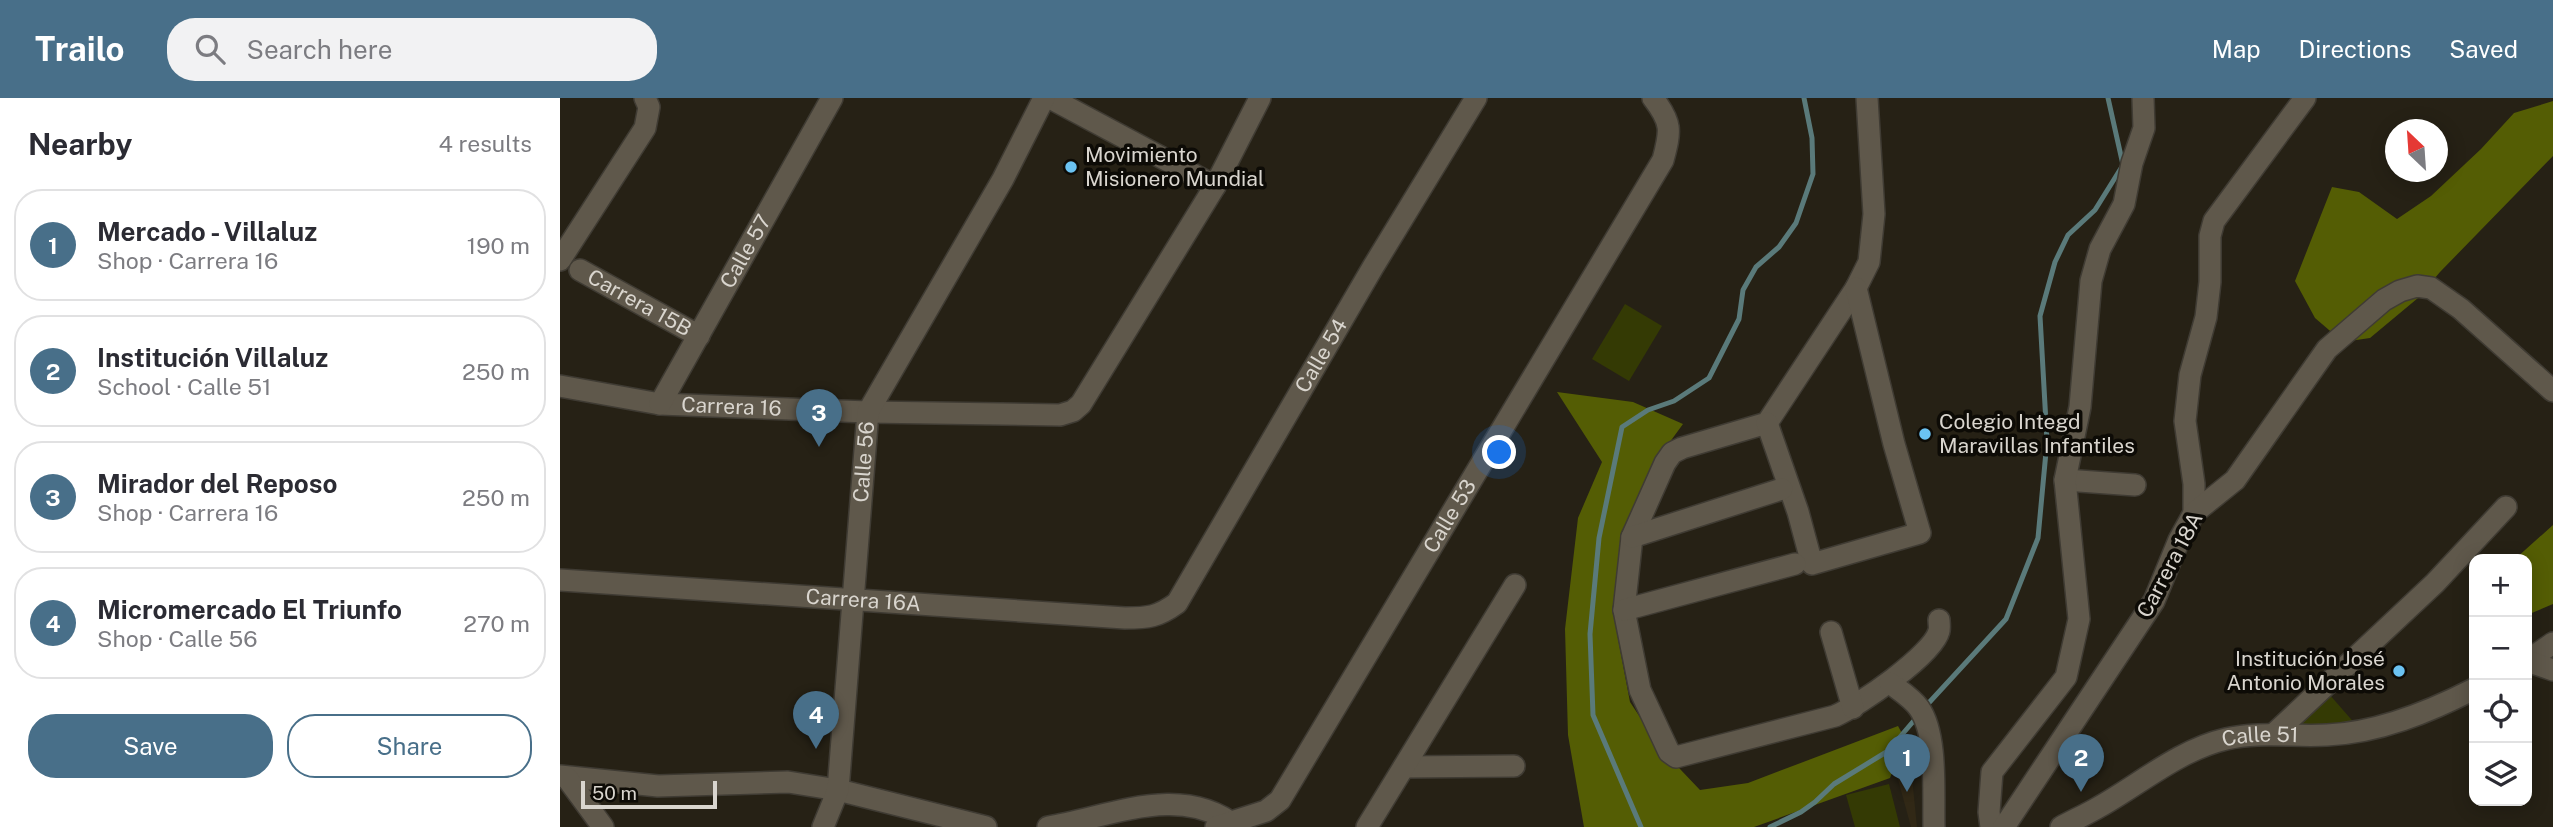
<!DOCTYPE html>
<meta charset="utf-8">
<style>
:root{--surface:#fff;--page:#f2f2f3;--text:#2b2b33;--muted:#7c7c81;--line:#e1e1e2;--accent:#486f89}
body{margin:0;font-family:"Public Sans",sans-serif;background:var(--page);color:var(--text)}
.controls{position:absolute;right:21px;bottom:21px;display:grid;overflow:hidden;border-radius:14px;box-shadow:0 4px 18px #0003}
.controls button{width:63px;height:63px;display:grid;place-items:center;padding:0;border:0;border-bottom:2px solid var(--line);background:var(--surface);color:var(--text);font:35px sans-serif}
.compass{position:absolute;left:1825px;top:21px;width:63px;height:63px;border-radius:50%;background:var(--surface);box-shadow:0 4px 18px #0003;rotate:335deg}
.scale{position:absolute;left:21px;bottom:18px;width:136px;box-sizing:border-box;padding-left:7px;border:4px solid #d9d5ce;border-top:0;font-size:19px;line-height:24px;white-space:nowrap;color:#d9d5ce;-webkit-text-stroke:5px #0d0b06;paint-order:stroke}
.you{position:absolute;left:940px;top:355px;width:24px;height:24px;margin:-18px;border:5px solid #fff;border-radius:50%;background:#1a73e8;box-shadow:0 0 0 10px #1a73e833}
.badge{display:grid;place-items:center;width:46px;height:46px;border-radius:50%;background:var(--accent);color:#fff;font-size:23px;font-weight:700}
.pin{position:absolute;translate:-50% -58px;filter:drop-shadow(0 2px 4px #0008)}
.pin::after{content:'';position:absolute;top:37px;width:24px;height:21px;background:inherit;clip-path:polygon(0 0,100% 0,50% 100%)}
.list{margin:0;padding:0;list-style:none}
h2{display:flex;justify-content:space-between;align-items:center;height:91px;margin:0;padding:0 28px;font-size:30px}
h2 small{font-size:23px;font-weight:400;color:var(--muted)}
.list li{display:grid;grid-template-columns:46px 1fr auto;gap:21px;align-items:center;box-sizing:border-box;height:112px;margin:0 14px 14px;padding:0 14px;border:2px solid var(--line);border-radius:28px}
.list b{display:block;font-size:26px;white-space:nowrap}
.list p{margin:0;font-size:23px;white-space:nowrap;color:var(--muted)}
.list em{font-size:23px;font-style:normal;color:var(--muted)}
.actions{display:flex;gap:14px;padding:21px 28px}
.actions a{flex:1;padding:16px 0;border:2px solid var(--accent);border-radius:28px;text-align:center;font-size:24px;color:var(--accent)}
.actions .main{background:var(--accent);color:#fff}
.icon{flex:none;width:38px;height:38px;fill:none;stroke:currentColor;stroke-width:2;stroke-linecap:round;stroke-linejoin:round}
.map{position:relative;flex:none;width:1993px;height:729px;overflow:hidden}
header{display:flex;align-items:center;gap:42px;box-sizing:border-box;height:98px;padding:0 35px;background:var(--accent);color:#fff}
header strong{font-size:33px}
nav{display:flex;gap:38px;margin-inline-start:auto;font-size:24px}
.search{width:490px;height:63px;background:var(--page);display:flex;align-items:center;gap:18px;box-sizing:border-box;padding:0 24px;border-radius:28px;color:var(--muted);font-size:26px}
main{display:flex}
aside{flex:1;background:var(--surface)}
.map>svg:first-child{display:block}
</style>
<header>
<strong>Trailo</strong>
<div class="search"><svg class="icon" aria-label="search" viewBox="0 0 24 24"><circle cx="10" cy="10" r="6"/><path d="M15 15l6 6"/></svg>Search here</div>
<nav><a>Map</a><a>Directions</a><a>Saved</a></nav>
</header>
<main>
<aside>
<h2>Nearby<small>4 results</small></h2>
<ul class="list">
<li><span class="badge">1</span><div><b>Mercado - Villaluz</b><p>Shop · Carrera 16</p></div><em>190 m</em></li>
<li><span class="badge">2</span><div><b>Institución Villaluz</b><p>School · Calle 51</p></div><em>250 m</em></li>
<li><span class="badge">3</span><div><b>Mirador del Reposo</b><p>Shop · Carrera 16</p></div><em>250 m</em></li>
<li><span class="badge">4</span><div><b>Micromercado El Triunfo</b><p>Shop · Calle 56</p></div><em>270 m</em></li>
</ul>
<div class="actions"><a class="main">Save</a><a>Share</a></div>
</aside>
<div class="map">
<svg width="1993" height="729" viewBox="0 0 1993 729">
<rect width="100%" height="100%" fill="#262115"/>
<polygon fill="#312816" points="1351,644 1355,656 1352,679 1357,729 1351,729 1336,674"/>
<g fill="#343a04">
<polygon points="1065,206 1102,228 1069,283 1032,261"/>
<polygon points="1769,596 1797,628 1738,628"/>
<polygon points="1329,686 1340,729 1295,729 1286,697"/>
</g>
<g fill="#545d04">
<polygon points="1993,3 1993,58 1880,174 1858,200 1810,240 1783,244 1755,220 1735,183 1772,89 1799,94 1837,121 1871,98 1921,51 1954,15"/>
<polygon points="997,294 1073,304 1123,326 1096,363 1056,492 1054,519 1070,604 1101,651 1140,692 1188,685 1338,628 1345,641 1330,680 1194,729 1024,729 1008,637 1005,531 1018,420 1042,364"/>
<polygon points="1993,427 1993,506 1967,517 1967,461 1955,461"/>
</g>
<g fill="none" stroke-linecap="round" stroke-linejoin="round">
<g stroke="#5a7a7a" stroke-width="5">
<polyline points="1365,609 1446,521 1478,440 1487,343 1480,218 1495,164 1508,137 1535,112 1563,67 1548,0"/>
<polyline points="1081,729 1033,617 1030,536 1039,440 1062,329 1088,312 1114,303 1149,280 1179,221 1183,192 1196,169 1219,149 1236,125 1253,76 1252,40 1244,0"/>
<polyline points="1210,729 1241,714 1255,704 1274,686 1328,653 1357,619"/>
</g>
<g stroke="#3f3b33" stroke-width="24">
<g id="minor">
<polyline points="490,0 655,88"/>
<path d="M1307,0L1314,116L1309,164L1296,190L1207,325L1122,350L1112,355L1105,365L1072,439L1064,512L1080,592L1109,654L1116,659L1275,618C1298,608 1373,557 1379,533C1380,531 1379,524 1379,522"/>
<polyline points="0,162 85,30 89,9 85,0"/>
<path id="s1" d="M20,172L139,238"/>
<path id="s2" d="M0,288L100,306L308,314L500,317L513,313L521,306L655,88L700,0"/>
<path id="s3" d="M100,306L272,0"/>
<polyline points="1207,325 1238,414 1252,466 1360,435 1334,346 1296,190"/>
<polyline points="1505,382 1575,387"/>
<polyline points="1634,415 1634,386 1625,323 1630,277 1646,219 1650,184 1650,138 1654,123 1745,0"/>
<polyline points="1072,439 1222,391"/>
<path id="s4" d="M0,482L565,520C588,520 598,519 617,505L813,169L916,0"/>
<polyline points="1064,512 1235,466"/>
<polyline points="1271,534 1293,610"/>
<polyline points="1967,563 1993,545"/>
<polyline points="1967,563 1993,572"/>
<path d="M1330,585C1339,592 1352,600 1359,610C1378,637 1373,696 1374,729"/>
<polyline points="1715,635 1875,485 1946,409"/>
<polyline points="844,669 954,668"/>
<polyline points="0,678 98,688 228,684 278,692 426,729"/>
<polyline points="7,680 43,729"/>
<path id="s5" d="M263,729L278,692L308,314L443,81L484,0"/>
<path d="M488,729C550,719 621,684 677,729"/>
<path id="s6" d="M656,729L706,713L720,702L1103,62C1111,32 1112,25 1093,0"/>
<polyline points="807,729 955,487"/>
<polyline points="1431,729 1429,714 1432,674 1506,579 1519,521 1505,382 1520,309 1531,183 1540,151 1564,106 1572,65 1584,30 1583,0"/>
<polyline points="1444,729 1594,503 1619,442 1634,415 1675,382 1767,251 1824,202 1840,193 1857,188 1871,190 1901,211 1993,293"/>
<path id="s7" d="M1501,729C1514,722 1527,716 1539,709C1580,686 1619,652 1666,641C1699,633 1733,639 1767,637C1818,635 1869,614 1914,591"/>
</g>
</g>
<use href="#minor" stroke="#5f584b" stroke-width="21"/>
</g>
<g fill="#6bc3f2" stroke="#0d0b06" stroke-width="2.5">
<circle cx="511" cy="69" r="7"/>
<circle cx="1365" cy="336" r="7"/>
<circle cx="1839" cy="573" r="7"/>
</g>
<g text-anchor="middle" stroke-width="7" stroke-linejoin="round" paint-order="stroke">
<g font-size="21" fill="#d9d5ce" stroke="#0d0b06" text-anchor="start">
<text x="525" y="64">Movimiento<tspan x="525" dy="24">Misionero Mundial</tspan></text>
<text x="1379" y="331">Colegio Integd<tspan x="1379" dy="24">Maravillas Infantiles</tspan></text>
<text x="1825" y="568" text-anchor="end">Institución José<tspan x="1825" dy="24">Antonio Morales</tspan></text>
</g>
<g font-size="21" fill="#d9d5ce" stroke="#0d0b06">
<text dy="7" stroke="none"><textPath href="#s3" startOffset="175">Calle 57</textPath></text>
<text dy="7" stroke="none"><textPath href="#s1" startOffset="68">Carrera 15B</textPath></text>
<text dy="7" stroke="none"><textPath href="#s4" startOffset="908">Calle 54</textPath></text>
<text dy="7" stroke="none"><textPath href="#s2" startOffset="173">Carrera 16</textPath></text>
<text dy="7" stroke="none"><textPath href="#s5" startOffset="369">Calle 56</textPath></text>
<text dy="7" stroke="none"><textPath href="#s6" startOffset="401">Calle 53</textPath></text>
<text transform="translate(1610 467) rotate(-62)" y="7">Carrera 18A</text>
<text dy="7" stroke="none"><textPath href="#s4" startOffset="304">Carrera 16A</textPath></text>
<text dy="7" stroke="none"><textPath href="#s7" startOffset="222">Calle 51</textPath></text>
</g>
</g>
</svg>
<div class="controls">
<button>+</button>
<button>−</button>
<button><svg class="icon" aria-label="locate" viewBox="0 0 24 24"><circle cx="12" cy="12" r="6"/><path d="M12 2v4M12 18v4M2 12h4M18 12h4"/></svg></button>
<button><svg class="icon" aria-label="layers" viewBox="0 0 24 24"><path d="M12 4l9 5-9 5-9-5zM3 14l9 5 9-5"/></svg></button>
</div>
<svg class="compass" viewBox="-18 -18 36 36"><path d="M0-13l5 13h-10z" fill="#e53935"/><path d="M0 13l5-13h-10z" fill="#7c7c81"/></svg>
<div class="scale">50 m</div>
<div class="you"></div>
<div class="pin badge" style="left:1347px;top:694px">1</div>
<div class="pin badge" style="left:1521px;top:694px">2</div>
<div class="pin badge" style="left:259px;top:349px">3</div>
<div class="pin badge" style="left:256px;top:651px">4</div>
</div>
</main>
